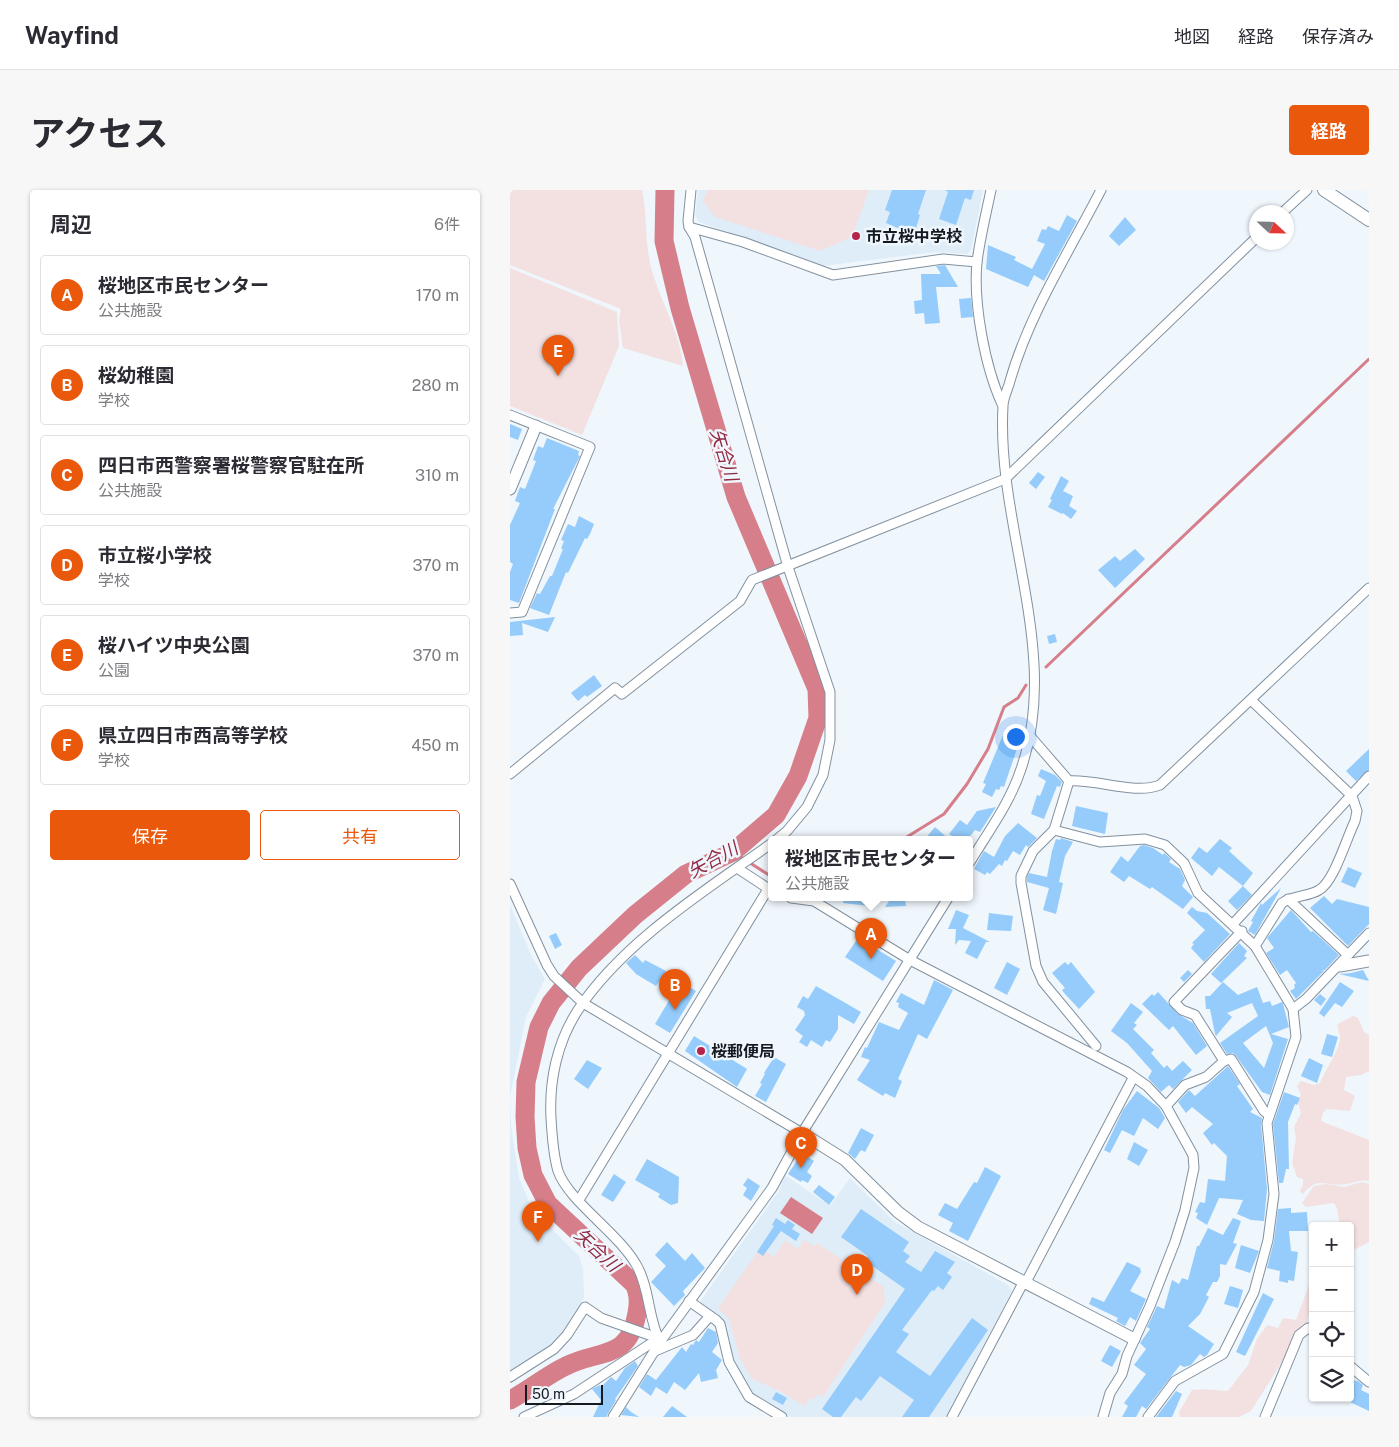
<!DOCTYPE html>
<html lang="ja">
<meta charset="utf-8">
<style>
:root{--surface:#fff;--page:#f7f7f7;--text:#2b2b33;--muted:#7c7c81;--line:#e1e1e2;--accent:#ea580c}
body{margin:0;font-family:"Public Sans","Noto Sans JP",sans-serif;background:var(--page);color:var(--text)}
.controls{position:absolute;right:15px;bottom:15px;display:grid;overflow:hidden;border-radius:5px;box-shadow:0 1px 4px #0004}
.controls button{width:45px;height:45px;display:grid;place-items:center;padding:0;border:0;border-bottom:1px solid var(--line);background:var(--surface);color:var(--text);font:25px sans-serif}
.compass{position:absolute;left:739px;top:15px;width:45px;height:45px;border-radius:50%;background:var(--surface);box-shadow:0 1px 4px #0004;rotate:112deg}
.scale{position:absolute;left:15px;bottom:12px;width:78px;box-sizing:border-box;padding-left:5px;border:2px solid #141a1f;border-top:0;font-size:14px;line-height:18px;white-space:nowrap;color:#141a1f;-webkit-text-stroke:4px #eff6fc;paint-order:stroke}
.you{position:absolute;left:505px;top:546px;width:18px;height:18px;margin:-12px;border:4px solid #fff;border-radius:50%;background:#1a73e8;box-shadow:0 0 0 8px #1a73e833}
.badge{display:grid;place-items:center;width:32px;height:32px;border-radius:50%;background:var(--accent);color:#fff;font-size:16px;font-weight:700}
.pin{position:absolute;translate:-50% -41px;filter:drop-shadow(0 1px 2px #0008)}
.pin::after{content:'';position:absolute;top:26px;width:18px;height:15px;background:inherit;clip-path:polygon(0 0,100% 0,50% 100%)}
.popup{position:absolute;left:258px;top:646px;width:205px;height:65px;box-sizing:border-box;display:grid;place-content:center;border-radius:5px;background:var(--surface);filter:drop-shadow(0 1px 4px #0005);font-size:16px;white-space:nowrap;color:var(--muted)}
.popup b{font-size:19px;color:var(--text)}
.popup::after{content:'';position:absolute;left:50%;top:100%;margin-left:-10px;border:10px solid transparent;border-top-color:var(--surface)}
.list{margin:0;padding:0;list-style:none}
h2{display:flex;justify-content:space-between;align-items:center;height:65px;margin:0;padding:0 20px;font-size:21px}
h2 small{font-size:16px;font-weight:400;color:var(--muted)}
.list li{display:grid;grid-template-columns:32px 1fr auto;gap:15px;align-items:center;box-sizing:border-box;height:80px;margin:0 10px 10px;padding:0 10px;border:1px solid var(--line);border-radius:5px}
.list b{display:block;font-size:19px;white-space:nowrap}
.list p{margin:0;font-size:16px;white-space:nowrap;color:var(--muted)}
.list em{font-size:16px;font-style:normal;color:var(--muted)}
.actions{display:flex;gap:10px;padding:15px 20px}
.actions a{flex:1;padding:11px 0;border:1px solid var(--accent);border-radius:5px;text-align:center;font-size:18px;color:var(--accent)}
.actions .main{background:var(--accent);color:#fff}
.icon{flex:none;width:28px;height:28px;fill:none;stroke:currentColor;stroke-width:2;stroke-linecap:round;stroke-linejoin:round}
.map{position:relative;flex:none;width:859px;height:1227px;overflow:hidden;border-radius:5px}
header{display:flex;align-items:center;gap:30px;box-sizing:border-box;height:70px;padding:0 25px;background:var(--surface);border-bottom:1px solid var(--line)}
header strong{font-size:24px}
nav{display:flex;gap:28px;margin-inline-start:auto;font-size:18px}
.intro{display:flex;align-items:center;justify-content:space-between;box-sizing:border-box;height:120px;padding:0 30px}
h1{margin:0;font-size:35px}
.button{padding:12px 22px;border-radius:5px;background:var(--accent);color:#fff;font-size:18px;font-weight:700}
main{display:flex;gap:30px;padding:0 30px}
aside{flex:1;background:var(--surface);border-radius:5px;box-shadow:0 1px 4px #0004}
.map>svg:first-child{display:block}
</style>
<header>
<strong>Wayfind</strong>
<nav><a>地図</a><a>経路</a><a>保存済み</a></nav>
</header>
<div class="intro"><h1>アクセス</h1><a class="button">経路</a></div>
<main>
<aside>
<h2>周辺<small>6件</small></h2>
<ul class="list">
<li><span class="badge">A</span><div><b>桜地区市民センター</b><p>公共施設</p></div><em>170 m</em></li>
<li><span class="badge">B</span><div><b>桜幼稚園</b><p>学校</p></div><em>280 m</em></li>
<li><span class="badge">C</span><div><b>四日市西警察署桜警察官駐在所</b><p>公共施設</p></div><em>310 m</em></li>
<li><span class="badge">D</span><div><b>市立桜小学校</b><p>学校</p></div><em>370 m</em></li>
<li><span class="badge">E</span><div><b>桜ハイツ中央公園</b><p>公園</p></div><em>370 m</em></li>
<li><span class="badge">F</span><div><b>県立四日市西高等学校</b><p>学校</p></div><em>450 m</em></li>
</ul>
<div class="actions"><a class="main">保存</a><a>共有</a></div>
</aside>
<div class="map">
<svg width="859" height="1227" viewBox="0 0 859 1227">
<rect width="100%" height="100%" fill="#eff6fc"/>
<g fill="#dfedf9">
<polygon points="188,0 473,0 461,60 457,64 425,62 313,76 189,32 185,26"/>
<polygon points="0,715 22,767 35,789 16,827 0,907"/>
<polygon points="0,910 1,936 9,988 19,1012 31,1028 69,1066 73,1079 74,1107 69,1122 43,1156 0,1183"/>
<polygon points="275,985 320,1016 340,988 385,1032 498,1095 502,1101 436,1227 281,1227 242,1204 223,1169 213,1131 191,1114 191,1110 269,1001"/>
</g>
<g fill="#f3e1e2">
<path d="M0,0H132C137,24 135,49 140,73C148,108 170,140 173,176L113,158L109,130L111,119L0,75Z"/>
<polygon points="197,0 359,0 342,47 310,61 205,27 193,11"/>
<polygon points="0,78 107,122 109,156 72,245 0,216"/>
<path d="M843,826L848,828L854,842L859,845V881L851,885L836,887L834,900L845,906L840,921L816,919L813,923L811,931L859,950V991C849,989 845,993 836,994C815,998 809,984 792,1005L790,1000L793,996V989L787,987L782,973L786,948L784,937L791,923L788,911L791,905L787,896L791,891L804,895L810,893C815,880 831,859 830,846C829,841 827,839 828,834Z"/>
<polygon points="852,992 859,994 859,1052 840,1062 840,1036 830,1036 827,1018 824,1013 796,1017 792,1013 804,996 816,994 834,997"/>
<polygon points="275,1050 288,1059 294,1050 304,1056 307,1053 374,1097 375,1113 313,1207 308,1204 304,1210 301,1208 294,1216 272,1202 242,1189 230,1169 219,1129 208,1118 251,1057 264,1067"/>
<path d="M803,1084V1109L796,1134L786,1143L772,1172L741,1221L729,1227H670L669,1222L682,1200C696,1198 705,1201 718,1201L738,1175L747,1149L757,1135L768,1138L773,1128L786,1130Z"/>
</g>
<polygon fill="#d67e8a" points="281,1007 313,1028 302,1044 270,1023"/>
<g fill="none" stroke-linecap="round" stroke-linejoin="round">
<g stroke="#d67e8a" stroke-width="3">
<polyline points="536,477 859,169"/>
<polyline points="392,650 434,624 457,594 478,559 494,517 508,508 516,495"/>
<polyline points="223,662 262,687"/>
</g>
<path stroke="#d67e8a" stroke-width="19" d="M0,1210C19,1200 37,1185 56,1176C89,1159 119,1171 127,1123C129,1113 129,1103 124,1094L38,1014L23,985L17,958L15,927L16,892L29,837L41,813L69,778L125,725L176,684L223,662L266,625L288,586L308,528L307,499L226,307L170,118L154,51L155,0"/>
</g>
<g fill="#95ccfb" fill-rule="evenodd">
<polygon points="382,0 416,0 408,24 410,25 406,38 399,36 397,42 376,33 380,22 375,20"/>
<polygon points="435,0 464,0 461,10 455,8 446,35 429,29 438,2"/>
<polygon points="557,25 567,31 534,91 524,85 518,97 476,79 478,55 506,67 504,70 522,79 535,54 527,51 532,39 536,40 538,36 549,41"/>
<polygon points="615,27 626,40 609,56 599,46"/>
<polygon points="435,75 448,97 426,97 430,133 415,134 414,123 405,124 404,111 412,110 411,84 431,84 426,76"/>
<polygon points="461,108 463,127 451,128 449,109"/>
<polygon points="0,234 12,239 8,250 0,247"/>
<polygon points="37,248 69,261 68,265 70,266 43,319 45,319 9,413 0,410 0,382 3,374 0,372 0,335 10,313 5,311 10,297 15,299 26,271 23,270 28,256 33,258"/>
<polygon points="528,282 535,287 526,299 519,293"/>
<polygon points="551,286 559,291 553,301 563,306 559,316 567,321 561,329 553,323 552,324 538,317 542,310 540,309"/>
<polygon points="69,326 84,334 80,344 77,349 75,348 58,383 56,382 39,425 20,418 27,403 30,404 40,386 42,386 53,359 51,359 54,351 51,350 58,334 65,337"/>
<polygon points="625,359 635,369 605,398 588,380 605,366 610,371"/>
<polygon points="45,427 38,442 12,433 13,445 0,446 0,432"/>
<polygon points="545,444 547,452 539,454 537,446"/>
<polygon points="84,485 92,496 77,507 75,505 68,511 61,503"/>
<polygon points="496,538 512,544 494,597 491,596 489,600 486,599 482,607 472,602 476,594 473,593"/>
<polygon points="859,559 859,580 846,591 836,581"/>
<polygon points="531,579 545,585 552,592 550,597 547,596 534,629 521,624 527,605 530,606 536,591 528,586"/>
<polygon points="566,616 598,623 595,644 562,636"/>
<polygon points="486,617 470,642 465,640 457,650 447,650 439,644 450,630 457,635 467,621"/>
<polygon points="508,633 527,648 518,657 516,655 510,665 503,661 497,671 495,670 492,676 489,674 480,684 477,682 475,685 464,679 474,661 484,667 495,646"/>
<polygon points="425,637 440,650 414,650"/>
<polygon points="551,648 563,652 555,666 549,692 553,693 546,724 533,720 539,698 517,692 517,687 519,683 537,687 542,661 546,649 550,650"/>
<polygon points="710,649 722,658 719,661 743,683 733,696 742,705 727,720 718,711 733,696 709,677 702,686 681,668 689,657 697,663"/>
<polygon points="634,655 643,658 653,665 654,663 661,669 659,672 670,679 675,690 672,696 683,707 673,719 642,697 640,699 619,686 614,692 600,682 611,666 618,672 630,656"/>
<polygon points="838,677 852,683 845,698 831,692"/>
<polygon points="771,698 745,745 738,741 743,732 741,731 751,713 752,715"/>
<polygon points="814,706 822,714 827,709 859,717 859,734 838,756 800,718"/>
<polygon points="334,708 360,708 359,716 333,713"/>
<polygon points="381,708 395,708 396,716 375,717"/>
<polygon points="682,717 687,721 697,723 720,744 694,772 681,758 684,754 682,753 695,740 677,723"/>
<polygon points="446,720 459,725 453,738 480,752 476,752 467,769 455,763 461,751 449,750 445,755 446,739 438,739"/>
<polygon points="781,720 801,742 803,741 829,765 815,780 812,780 814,781 786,809 780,801 785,798 784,795 786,793 777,780 770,785 756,763 764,758 757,748"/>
<polygon points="479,723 503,726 501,741 477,740"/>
<polygon points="46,743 52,755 45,759 39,746"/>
<polygon points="348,748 386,771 373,791 335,767"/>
<polygon points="729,753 737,761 734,766 737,768 711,793 701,784"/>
<polygon points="125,765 133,773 135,770 156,781 146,796 126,784 116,773"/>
<polygon points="497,772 510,779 497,805 484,798"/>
<polygon points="555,772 558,775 561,772 585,802 569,819 555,804 552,800 555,798 542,783"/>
<polygon points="678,780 682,784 674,792 670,788"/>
<polygon points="853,780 859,791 829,784 841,783"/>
<polygon points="424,790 443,800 417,849 408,844 388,889 392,891 385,908 375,903 373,906 347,890 360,870 351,867 355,857 357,858 369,832 389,840 398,823 388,817 389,813 386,812 391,803 414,815"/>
<polygon points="170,792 186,801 160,843 145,834"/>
<path d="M713,792L728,805L747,797L753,813L760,811L762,816L772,812L773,814L779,837L761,844L778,849L760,905L752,902L726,866L723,863L717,864L710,853L748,826L742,813L717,823L722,827L706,846L705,844L700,819H696L695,806H700ZM756,836L763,853L754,878L733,853Z"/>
<polygon points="830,792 844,801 832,817 825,813 814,827 809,823"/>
<polygon points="306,796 351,822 344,834 328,825 328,839 320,852 316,850 312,857 301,850 297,857 289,852 293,846 285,840 295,825 294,821 287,817 293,806 298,809"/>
<polygon points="648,802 668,824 683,833 697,856 686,865 663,836 659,840 632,814 642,804 644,806"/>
<polygon points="810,804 816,809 811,816 804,810"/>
<polygon points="621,813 633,822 624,833 627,835 623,839 644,860 641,863 654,878 657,875 662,881 673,871 682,880 663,899 659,895 651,902 638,888 642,881 617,853 601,841"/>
<polygon points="817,844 828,847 822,867 811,864"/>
<polygon points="184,846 237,879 227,897 175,861"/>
<polygon points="264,867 276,874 256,912 245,906 252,894 250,893 255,884 254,883"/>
<polygon points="799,868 813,875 807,893 791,886"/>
<polygon points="77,870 92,878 78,899 64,889"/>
<polygon points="718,876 730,894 727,896 743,919 740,922 752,928 751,934 757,999 754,1031 741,1030 727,1024 733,1010 709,1008 697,1035 686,1028 688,1023 685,1022 690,1012 695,1013 698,989 715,991 717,966 704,953 702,955 693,943 703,934 682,917 676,923 668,912 679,900 685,906"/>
<polygon points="627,901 649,918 655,928 648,939 633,928 624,946 612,940 600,963 594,960 613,920"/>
<polygon points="774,902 790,908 787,915 785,914 778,932 779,979 776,979 773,993 769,993 763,934"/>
<polygon points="351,938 364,945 355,962 351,960 345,969 338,963"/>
<polygon points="624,952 638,960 629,976 617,969"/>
<polygon points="292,963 304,971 297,982 302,986 298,993 292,990 291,992 278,984"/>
<polygon points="137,969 169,987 168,1013 161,1015 148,1007 150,1004 125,990"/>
<polygon points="475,977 491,986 458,1051 439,1041 443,1033 428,1025 435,1013 447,1019 464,992 467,993"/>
<polygon points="104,984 116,992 103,1012 91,1005"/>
<polygon points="238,988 250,996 241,1011 233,1005 237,998 233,995"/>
<polygon points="309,995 325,1007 319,1015 303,1002"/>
<polygon points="781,1018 781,1023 797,1022 798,1041 779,1041 781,1061 788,1062 784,1091 778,1090 778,1093 769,1091 770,1081 757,1078 764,1051 768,1019"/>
<polygon points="351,1019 399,1052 393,1061 400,1066 395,1072 411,1082 425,1061 445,1072 437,1083 442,1087 433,1100 428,1096 424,1101 422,1100 392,1140 399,1144 386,1162 420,1186 462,1128 478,1140 419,1227 392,1227 404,1210 370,1186 351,1211 346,1207 331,1227 323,1227 312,1219 395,1099 354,1070 358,1066 331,1047"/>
<polygon points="266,1028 275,1034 278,1030 285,1035 282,1039 290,1044 286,1051 271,1041 253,1066 247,1062 264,1036 262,1035"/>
<polygon points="723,1028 731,1031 723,1053 727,1054 716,1075 710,1074 710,1086 707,1092 703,1092 696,1105 699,1107 690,1124 678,1136 704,1154 697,1165 694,1167 690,1164 681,1175 674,1177 670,1175 636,1219 632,1216 626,1227 612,1227 618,1216 614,1213 636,1184 624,1175 636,1159 630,1153 640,1139 637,1137 647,1116 654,1119 662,1090 669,1094 672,1088 678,1090 687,1056 689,1056 698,1038 713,1045"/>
<polygon points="157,1052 175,1071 182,1063 195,1078 173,1101 175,1105 164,1116 141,1092 156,1076 145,1065"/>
<polygon points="731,1055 749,1061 740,1083 725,1078"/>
<polygon points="617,1072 630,1078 631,1082 620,1101 636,1109 626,1131 620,1127 615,1136 606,1131 608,1128 579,1114 582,1107 594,1112"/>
<polygon points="720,1096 733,1100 728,1118 714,1114"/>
<polygon points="753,1103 764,1109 735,1166 726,1162"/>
<polygon points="198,1138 206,1142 208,1153 202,1162 212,1170 206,1180 208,1188 191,1192 189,1183 175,1200 164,1192 157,1204 146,1197 141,1206 129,1197 137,1184 146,1190 172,1157 176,1162 181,1154 183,1155 186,1150 189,1152"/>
<polygon points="600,1155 611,1161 602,1177 591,1171"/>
<polygon points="125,1171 128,1176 105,1209 106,1210 96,1227 83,1227 91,1210 82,1199 90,1195 91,1197 101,1187 106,1191 115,1178"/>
<polygon points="840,1190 848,1191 853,1195 851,1200 859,1204 859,1221 840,1212"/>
<polygon points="666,1201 672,1204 662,1227 646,1227"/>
<polygon points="266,1202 277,1208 273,1215 262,1209"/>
<polygon points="162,1216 177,1227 153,1227"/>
<polygon points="116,1217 121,1222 129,1227 111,1225"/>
</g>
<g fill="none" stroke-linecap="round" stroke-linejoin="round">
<g stroke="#82919f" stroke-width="11">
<g id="minor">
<polyline points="181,0 178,31 179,37 185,47 278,377 320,502 320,550 313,585 297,617 277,641 266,650"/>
<path d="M481,0C476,24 470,48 467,72C463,113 475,177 492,214"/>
<polyline points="773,22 797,0"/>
<polyline points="179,37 233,52 323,85 433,69 467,72"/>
<polyline points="0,225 80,257 12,422 0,423"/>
<path d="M741,510L842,606L847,621L845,631C837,647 824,692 809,700C798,707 784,705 772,713L745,756"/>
<polyline points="520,546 559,591 544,640 523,661 511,686 511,693 526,776 533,792 586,856"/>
<polyline points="0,584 105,498 112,504 230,411 242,390 495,289 746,48"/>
<path d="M559,591C587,589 625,605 650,595L859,398"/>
<polyline points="544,640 590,652 635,649 655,655 674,673 688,703 745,756 783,819 786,847 757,933 764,1004 758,1050 744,1102 713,1164 665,1191 638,1227"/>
<path d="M460,672C478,642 500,613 511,579C552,462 486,337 493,216C493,208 498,199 500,191C519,124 559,62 591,0"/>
<polyline points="227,678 262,701"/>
<polyline points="0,694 37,775 44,786 73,813 292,943"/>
<polyline points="281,708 304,711 400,770 617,882 637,896 656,916 683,965 684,978 675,1020 665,1052 640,1116 617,1166 612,1184 600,1203 593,1227"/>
<polyline points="778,709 838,765 796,809 783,819"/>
<polyline points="723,734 859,586"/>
<polyline points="838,765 859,743"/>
<polyline points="714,871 685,825 672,820 664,812 732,741"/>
<polyline points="656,916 675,895 696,887 714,871 721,869 754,921 759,925"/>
<polyline points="69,1010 258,699"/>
<polyline points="515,1094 623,888"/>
<polyline points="179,1111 206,1130 210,1134 219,1172 239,1207 272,1227"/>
<path d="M150,1152C138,1128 140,1100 127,1076C109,1043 59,1012 48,981C43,964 42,945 41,928C39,891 47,852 68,820C114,751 196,700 262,653"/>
<polyline points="145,1161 183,1145 200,1126"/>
<polyline points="840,1176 859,1192"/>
<polyline points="0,1187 44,1159 57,1145 75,1117 91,1128 142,1146 150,1151"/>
<polyline points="14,1227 64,1204 140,1154 150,1152"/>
<polyline points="103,1227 150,1152 262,998 292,943 438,708"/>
<polyline points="442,1227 513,1093"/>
<polyline points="755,1227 789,1145 798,1138 803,1141"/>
</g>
</g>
<g stroke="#82919f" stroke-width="13">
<g id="tertiary">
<polyline points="0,299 26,236"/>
<polyline points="830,776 859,771"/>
<polyline points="292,943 335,970 388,1022 408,1037 624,1149"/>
</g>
</g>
<g stroke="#82919f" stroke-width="14">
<polyline id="secondary" points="814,0 859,30"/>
</g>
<use href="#minor" stroke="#fff" stroke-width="9"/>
<use href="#tertiary" stroke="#fff" stroke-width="11"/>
<use href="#secondary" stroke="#fff" stroke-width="12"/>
</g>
<g fill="#b5244b" stroke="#eff6fc" stroke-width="2">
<circle cx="346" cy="46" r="5"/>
<circle cx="191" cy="861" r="5"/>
</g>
<g text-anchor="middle" stroke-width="5" stroke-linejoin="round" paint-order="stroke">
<g font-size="16" font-weight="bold" fill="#141a1f" stroke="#eff6fc" text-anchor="start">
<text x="356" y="52">市立桜中学校</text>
<text x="201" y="867">桜郵便局</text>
</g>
<g font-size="18" font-style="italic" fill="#922941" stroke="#eff6fc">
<text transform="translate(214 265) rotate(73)" y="6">矢合川</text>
<text transform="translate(203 670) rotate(-29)" y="6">矢合川</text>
<text transform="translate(87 1060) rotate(43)" y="6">矢合川</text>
</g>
</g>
</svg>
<div class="controls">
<button>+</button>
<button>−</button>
<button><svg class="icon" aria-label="locate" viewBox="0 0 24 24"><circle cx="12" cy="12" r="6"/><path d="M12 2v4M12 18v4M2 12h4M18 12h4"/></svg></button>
<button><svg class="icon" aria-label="layers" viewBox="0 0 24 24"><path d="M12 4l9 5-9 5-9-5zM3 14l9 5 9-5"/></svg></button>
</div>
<svg class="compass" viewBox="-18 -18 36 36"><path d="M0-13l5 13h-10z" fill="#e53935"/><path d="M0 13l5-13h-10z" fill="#7c7c81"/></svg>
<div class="scale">50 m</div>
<div class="you"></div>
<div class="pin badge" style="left:361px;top:769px">A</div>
<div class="popup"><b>桜地区市民センター</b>公共施設</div>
<div class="pin badge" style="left:165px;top:820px">B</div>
<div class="pin badge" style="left:291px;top:978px">C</div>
<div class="pin badge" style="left:347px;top:1105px">D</div>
<div class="pin badge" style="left:48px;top:186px">E</div>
<div class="pin badge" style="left:28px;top:1052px">F</div>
</div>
</main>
